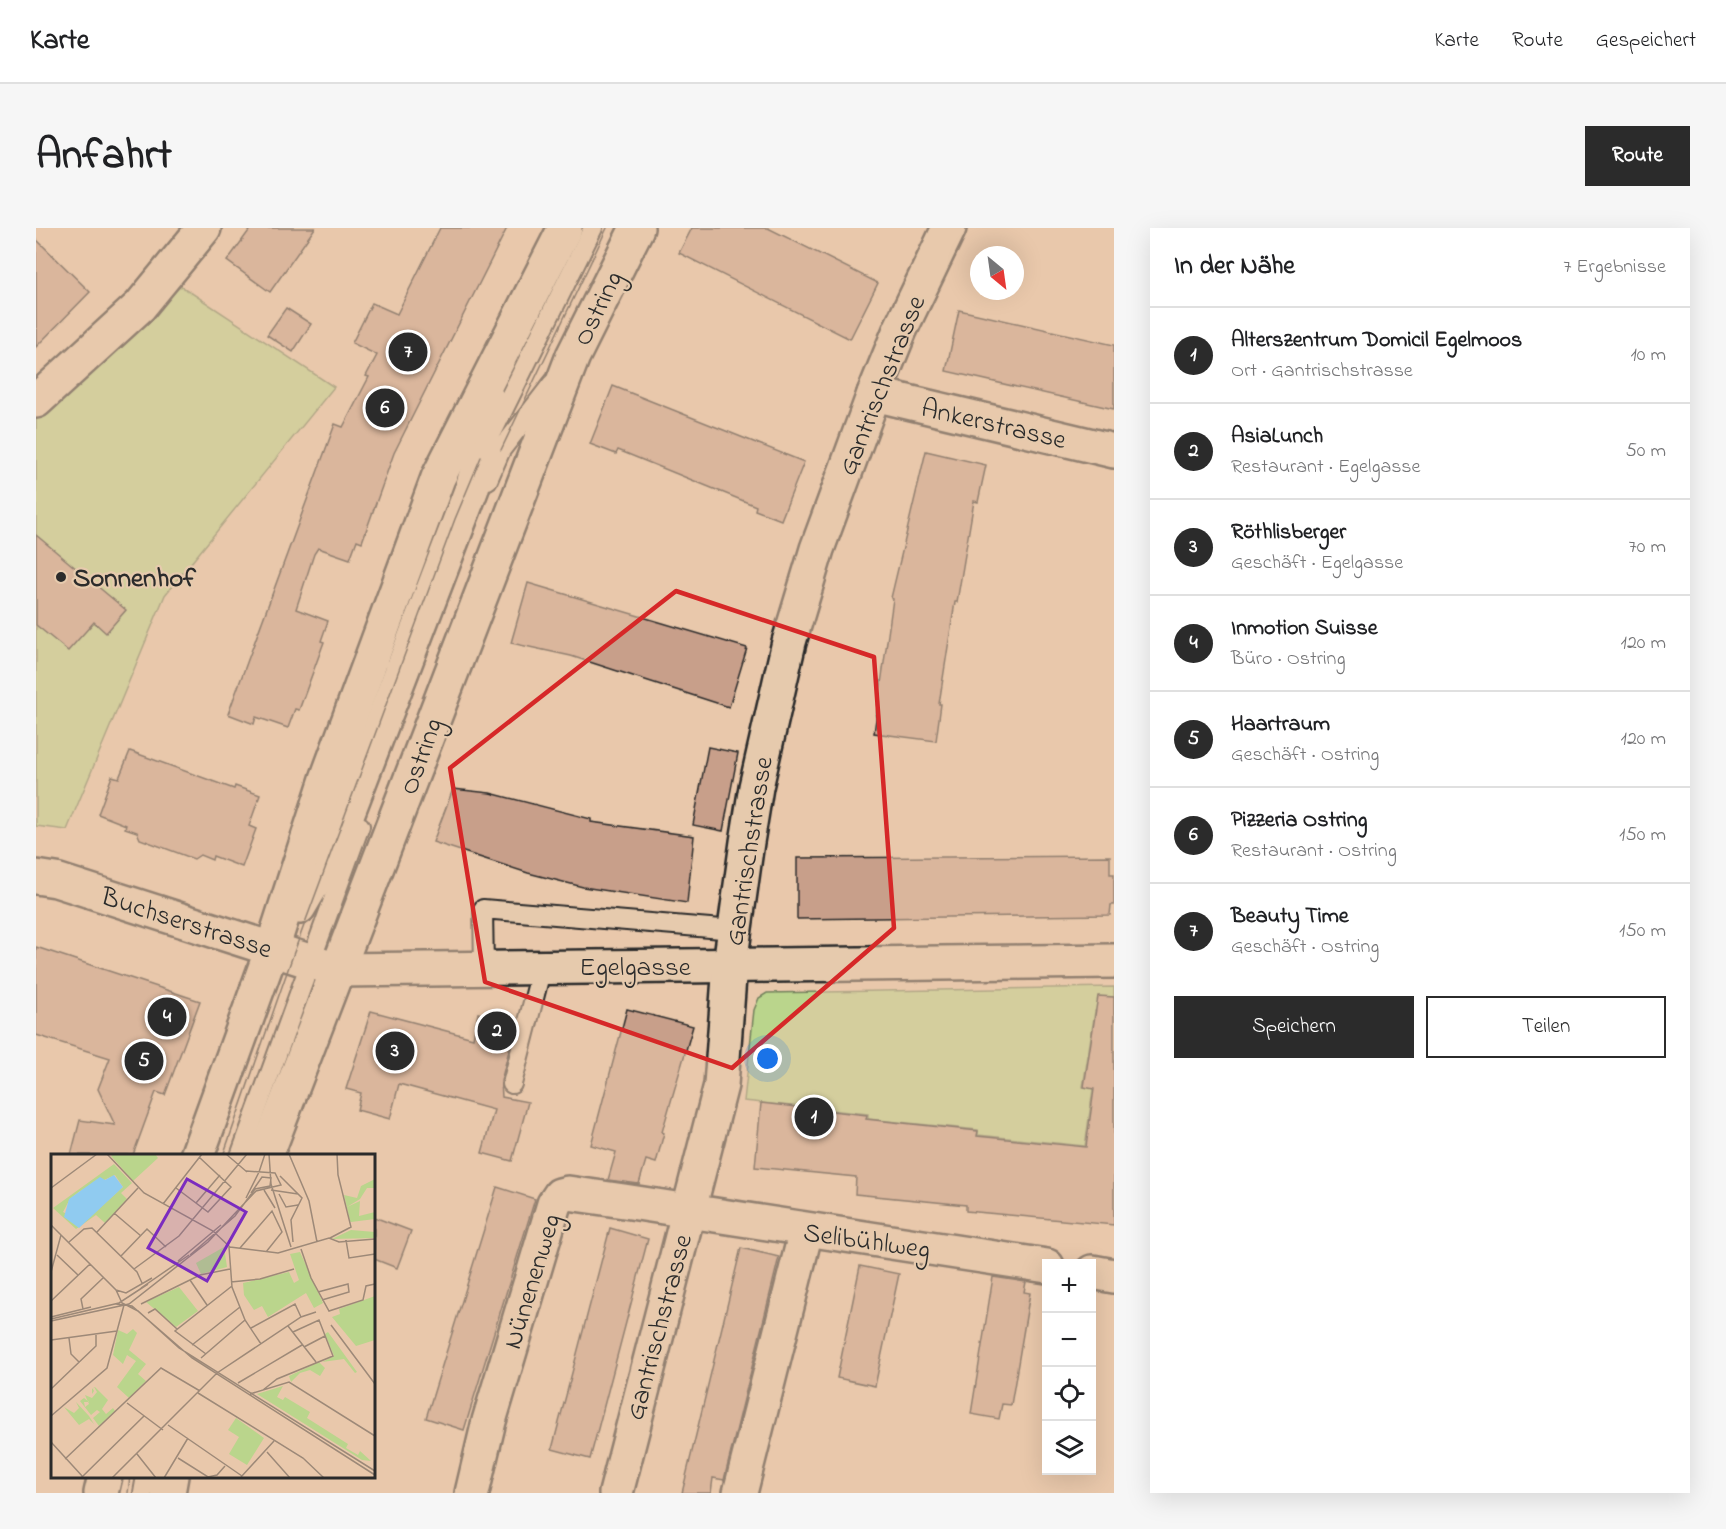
<!DOCTYPE html>
<html lang="de">
<meta charset="utf-8">
<style>
:root{--surface:#fff;--page:#f6f6f6;--text:#202124;--muted:#757577;--line:#e0e0e0;--accent:#2b2b2b}
body{margin:0;font-family:"Indie Flower",sans-serif;background:var(--page);color:var(--text)}
.controls{position:absolute;right:18px;bottom:18px;display:grid;overflow:hidden;border-radius:0px;box-shadow:0 6px 24px #0002}
.controls button{width:54px;height:54px;display:grid;place-items:center;padding:0;border:0;border-bottom:2px solid var(--line);background:var(--surface);color:var(--text);font:30px sans-serif}
.compass{position:absolute;left:934px;top:18px;width:54px;height:54px;border-radius:50%;background:var(--surface);box-shadow:0 6px 24px #0002;rotate:151deg}
.you{position:absolute;left:732px;top:831px;width:21px;height:21px;margin:-15px;border:4px solid #fff;border-radius:50%;background:#1a73e8;box-shadow:0 0 0 9px #1a73e833}
.badge{display:grid;place-items:center;width:39px;height:39px;border-radius:50%;background:var(--accent);color:#fff;font-size:20px;font-weight:700}
.pin{position:absolute;translate:-50% -50%;border:3px solid #fff;box-shadow:0 2px 6px #0006}
.list{margin:0;padding:0;list-style:none}
h2{display:flex;justify-content:space-between;align-items:center;height:78px;margin:0;padding:0 24px;font-size:26px}
h2 small{font-size:20px;font-weight:400;color:var(--muted)}
.list li{display:grid;grid-template-columns:39px 1fr auto;gap:18px;align-items:center;box-sizing:border-box;height:96px;padding:0 24px;border-top:2px solid var(--line)}
.list b{display:block;font-size:22px;white-space:nowrap}
.list p{margin:0;font-size:20px;white-space:nowrap;color:var(--muted)}
.list em{font-size:20px;font-style:normal;color:var(--muted)}
.actions{display:flex;gap:12px;padding:18px 24px}
.actions a{flex:1;padding:14px 0;border:2px solid var(--accent);border-radius:0px;text-align:center;font-size:21px;color:var(--accent)}
.actions .main{background:var(--accent);color:#fff}
.icon{flex:none;width:33px;height:33px;fill:none;stroke:currentColor;stroke-width:2;stroke-linecap:round;stroke-linejoin:round}
.map{position:relative;flex:none;width:1078px;height:1265px;overflow:hidden;border-radius:0px}
header{display:flex;align-items:center;gap:36px;box-sizing:border-box;height:84px;padding:0 30px;background:var(--surface);border-bottom:2px solid var(--line)}
header strong{font-size:28px}
nav{display:flex;gap:33px;margin-inline-start:auto;font-size:21px}
.intro{display:flex;align-items:center;justify-content:space-between;box-sizing:border-box;height:144px;padding:0 36px}
h1{margin:0;font-size:42px}
.button{padding:15px 27px;border-radius:0px;background:var(--accent);color:#fff;font-size:21px;font-weight:700}
main{display:flex;gap:36px;padding:0 36px}
aside{flex:1;background:var(--surface);border-radius:0px;box-shadow:0 6px 24px #0002}
.map>svg:first-child{display:block}
</style>
<header>
<strong>Karte</strong>
<nav><a>Karte</a><a>Route</a><a>Gespeichert</a></nav>
</header>
<div class="intro"><h1>Anfahrt</h1><a class="button">Route</a></div>
<main>
<div class="map">
<svg width="1078" height="1265" viewBox="0 0 1078 1265">
<rect width="100%" height="100%" fill="#e9c8ab"/>
<filter id="ink" filterUnits="userSpaceOnUse"><feTurbulence type="fractalNoise" baseFrequency=".0167" numOctaves="2"/><feDisplacementMap in="SourceGraphic" scale="12" xChannelSelector="R" yChannelSelector="G"/><feConvolveMatrix kernelMatrix="1 2 1 2 8 2 1 2 1" color-interpolation-filters="sRGB"/></filter>
<g filter="url(#ink)">
<g fill="#bad58c" stroke="#72805c" stroke-width="1.5">
<polygon points="145,58 298,159 129,367 31,602 0,598 0,192"/>
<polygon points="1078,759 1078,786 1059,783 1047,859 1057,861 1049,918 942,907 942,902 832,891 832,886 708,873 718,782 723,770 731,765"/>
</g>
<g fill="#c89f8a" stroke="#2b2b2b" stroke-width="1.5">
<polygon points="215,0 279,0 234,64 191,33"/>
<polygon points="404,0 471,0 358,225 326,314 321,312 314,331 282,320 278,326 260,381 292,393 285,413 288,414 263,482 259,481 252,500 220,489 218,496 192,486 299,196 307,199 333,149 330,148 341,127 316,115 336,75 361,86"/>
<polygon points="656,0 732,0 842,55 814,111 643,25"/>
<polygon points="0,11 54,64 0,119"/>
<polygon points="250,80 275,96 257,124 231,107"/>
<polygon points="923,82 1078,117 1078,181 910,143"/>
<polygon points="577,158 768,234 745,292 719,282 720,278 582,222 580,226 554,216"/>
<polygon points="890,223 950,237 942,274 938,273 921,374 919,374 903,476 905,476 900,513 838,505 857,371 855,370"/>
<polygon points="0,307 90,382 70,405 58,394 32,423 0,397"/>
<polygon points="492,355 711,420 693,479 535,428 475,415"/>
<polygon points="672,519 702,525 687,603 657,597"/>
<polygon points="94,523 198,561 199,558 224,567 213,598 220,601 206,639 177,628 176,632 164,627 158,631 104,611 101,604 89,600 90,597 62,586 76,548 83,550"/>
<polygon points="417,561 454,565 555,591 555,594 658,608 651,675 547,659 492,645 397,614"/>
<polygon points="1074,628 1074,646 1078,646 1078,677 1075,677 1074,687 761,691 761,630"/>
<polygon points="0,719 164,773 129,867 120,864 97,927 35,927 44,892 79,897 62,861 74,830 0,807"/>
<polygon points="1062,768 1078,769 1078,997 930,983 930,977 819,966 820,949 719,939 725,875 831,887 830,891 942,903 941,908 1050,919 1058,861 1048,859"/>
<polygon points="591,781 657,798 626,904 628,905 620,935 610,932 603,956 572,952 580,924 555,917"/>
<polygon points="335,783 437,810 442,785 480,795 465,853 466,869 492,874 476,933 446,925 458,882 363,856 354,891 321,882 325,865 310,861"/>
<polygon points="461,959 499,971 428,1202 390,1190"/>
<polygon points="338,989 375,1003 361,1040 338,1031"/>
<polygon points="574,1000 612,1011 554,1231 516,1221"/>
<polygon points="705,1020 743,1029 736,1058 688,1252 677,1250 675,1265 646,1265"/>
<polygon points="824,1038 863,1046 839,1158 801,1150"/>
<polygon points="957,1049 990,1054 988,1064 994,1065 975,1177 966,1176 963,1191 935,1186"/>
</g>
<g fill="none" stroke-linecap="round" stroke-linejoin="round">
<g stroke="#2b2b2b" stroke-width="22">
<g id="service">
<polyline points="457,203 557,0"/>
<polyline points="452,252 465,222 516,156"/>
<polyline points="448,740 447,681 698,702"/>
<polyline points="476,856 506,739"/>
<polyline points="204,928 324,598"/>
<polyline points="107,1265 110,1248"/>
</g>
</g>
<g stroke="#2b2b2b" stroke-width="38">
<g id="minor">
<polyline points="838,166 1078,223"/>
<polyline points="0,173 104,78 168,0"/>
<polyline points="0,649 20,652 301,742 1078,733"/>
<polyline points="1056,1044 1078,1048"/>
<polyline points="436,1265 453,1193 518,976 524,967 532,965 588,973 1011,1038"/>
<polyline points="580,1265 685,857 694,736 711,614 720,559 753,414 781,321 838,166 864,102 913,0"/>
<polyline points="704,1265 770,1003"/>
</g>
</g>
<g stroke="#2b2b2b" stroke-width="38">
<g id="primary">
<polyline points="263,679 299,618 436,260 445,229 451,170"/>
<polyline points="161,928 236,721 291,551 402,250 529,0"/>
<polyline points="230,928 537,128 601,0"/>
<polyline points="65,1265 69,1248"/>
<polyline points="132,1265 135,1248"/>
</g>
</g>
<use href="#service" stroke="#e6caad" stroke-width="18"/>
<use href="#minor" stroke="#e6caad" stroke-width="33"/>
<use href="#primary" stroke="#e6caad" stroke-width="33"/>
<g stroke="#2b2b2b" stroke-width="1.5">
<polyline points="465,222 571,0"/>
<polyline points="187,928 257,727 419,291 445,229"/>
<polyline points="92,1265 94,1248"/>
</g>
</g>
</g>
<path d="M0 0H1078V1265H0ZM640,363L838,429L858,700L696,840L449,754L414,540Z" fill="#e9c8ab" fill-opacity=".55" fill-rule="evenodd"/>
<path fill="none" stroke="#d62828" stroke-width="4.5" stroke-linejoin="round" d="M640,363L838,429L858,700L696,840L449,754L414,540Z"/>
<circle fill="#2b2b2b" stroke="#e6caad" stroke-width="2" cx="25" cy="349" r="6"/>
<g text-anchor="middle" stroke-width="4.5" stroke-linejoin="round" paint-order="stroke">
<g font-size="27" fill="#2b2b2b" stroke="#e6caad">
<text transform="translate(561 80) rotate(-64)" y="9">Ostring</text>
<text transform="translate(845 157) rotate(-68)" y="9">Gantrischstrasse</text>
<text transform="translate(958 195) rotate(13)" y="9">Ankerstrasse</text>
<text transform="translate(384 528) rotate(-70)" y="9">Ostring</text>
<text transform="translate(712 623) rotate(-81)" y="9">Gantrischstrasse</text>
<text transform="translate(151 694) rotate(18)" y="9">Buchserstrasse</text>
<text x="599" y="747">Egelgasse</text>
<text transform="translate(831 1012) rotate(8)" y="9">Selibühlweg</text>
<text transform="translate(495 1053) rotate(-73)" y="9">Nünenenweg</text>
<text transform="translate(622 1099) rotate(-75)" y="9">Gantrischstrasse</text>
</g>
<g font-size="27" font-weight="bold" fill="#2b2b2b" stroke="#e6caad" text-anchor="start">
<text x="37" y="358">Sonnenhof</text>
</g>
</g>
<g transform="translate(15 926)">
<rect width="324" height="324" fill="#e9c8ab"/>
<path d="M63,0H104L107,4L82,27L60,2ZM63,10L81,29L70,39L76,45L54,69L45,61L25,75L2,54ZM64,21L72,33L32,69L12,58L19,45L29,37ZM324,25V34H316L309,45L296,53L309,47L308,62L324,58V65L300,68L299,67L293,41L306,44L310,32ZM300,76L324,78V84L281,85ZM173,93L176,113L150,120L145,109ZM249,98L272,149L263,154L255,139L217,163L211,152L203,156L193,141L192,129L238,118L243,129L248,126L239,100ZM128,133L147,157L125,173L95,148ZM324,142V186L305,192L281,163L289,160L288,155ZM82,175L86,179L78,196L95,210L87,220L95,227L78,244L66,233L85,207L76,201L72,210L62,201L67,176L76,180ZM277,178L306,218L304,219L293,205L271,208L283,202L274,180ZM268,208L274,214L269,222L259,216L249,219L240,228L238,222ZM232,232L226,243L232,246L234,243L259,258L256,264L297,290L295,294L307,301L309,297L320,307L311,306L206,240ZM43,233L42,235L43,237L41,240L38,242L41,240V235L44,233L57,246L51,255L55,260L62,254L64,257L48,272L42,264L49,258L46,256L40,261L29,247L33,244L38,248H33L34,253L38,250L34,241L41,244L46,238ZM25,248L38,262L43,270L38,265L28,271L13,253L23,259L28,254ZM185,264L213,284L196,311L178,300L188,283L177,276Z" fill="#bad58c" fill-rule="evenodd"/>
<path d="M63,21L72,33L28,74L13,63L18,45L49,23L54,26Z" fill="#90cbf0"/>
<path fill="none" stroke="#9d8978" stroke-width="1.5" d="M56,0L93,39L162,77L179,93L227,99L278,84L288,88L324,85M175,0L196,18M218,0L220,30L240,93M238,0L258,47L266,88M208,18L214,0M229,22L251,44L240,66L242,88M0,34L46,0M125,34L157,58L180,33L148,3M213,36L224,54M220,36L247,40M228,40L235,53L247,51M195,44L208,18M145,49L169,21M112,50L151,0M63,59L90,82M0,71L65,136L71,149L87,157L128,194L324,317M46,78L87,34M279,84L300,73L287,21L286,0M295,86L298,104L324,100M18,88L33,75L41,74L86,118L91,129M178,93L181,133L194,166L210,190M189,94L221,57L231,78L215,98M250,95L260,124L278,157L312,146L315,132L324,130M6,101L27,121M139,101L184,62L204,35L219,32L220,24L211,23L200,39M70,102L96,75L115,93M127,107L170,71M83,115L128,82L196,0M0,118L10,81M139,126L156,151M180,128L209,125L243,115M90,134L138,101M65,136L75,139L101,124M267,138L297,130L298,138L271,146M0,147L39,110M65,150L81,152L141,204L324,321M90,150L149,121L179,115M32,155L30,145L52,124M97,159L104,155L126,175M0,163L40,153M0,165L68,149L97,130M0,167L78,150L157,88L205,37L230,31L224,19L195,17M280,171L324,230M237,172L265,208M200,174L244,150L250,163M18,184L20,200L28,208M0,186L66,177M141,191L189,153M253,193L274,182M155,200L124,177L181,132M150,204L194,166M187,229L251,191M0,235L45,192V180M212,236L226,225L282,202L268,166L242,178M147,239L252,304L273,324M199,240L238,228L324,282M76,249L112,276M0,262L56,214L73,151M117,271L191,322M0,288L32,323M216,298L239,324M86,300L105,324M127,304L157,323L166,321L174,312M14,305L110,214L149,237M190,323L223,287M30,324L93,262M61,324L166,219L250,163L265,158M113,324L137,284"/>
<path fill="#7b2cbf" fill-opacity="0.15" stroke="#7b2cbf" stroke-width="3" d="M136,25L195,58L156,127L97,94Z"/>
<rect width="324" height="324" fill="none" stroke="#2b2b2b" stroke-width="3"/>
</g>
</svg>
<div class="controls">
<button>+</button>
<button>−</button>
<button><svg class="icon" aria-label="locate" viewBox="0 0 24 24"><circle cx="12" cy="12" r="6"/><path d="M12 2v4M12 18v4M2 12h4M18 12h4"/></svg></button>
<button><svg class="icon" aria-label="layers" viewBox="0 0 24 24"><path d="M12 4l9 5-9 5-9-5zM3 14l9 5 9-5"/></svg></button>
</div>
<svg class="compass" viewBox="-18 -18 36 36"><path d="M0-13l5 13h-10z" fill="#e53935"/><path d="M0 13l5-13h-10z" fill="#757577"/></svg>
<div class="you"></div>
<div class="pin badge" style="left:778px;top:889px">1</div>
<div class="pin badge" style="left:461px;top:803px">2</div>
<div class="pin badge" style="left:359px;top:823px">3</div>
<div class="pin badge" style="left:131px;top:789px">4</div>
<div class="pin badge" style="left:108px;top:833px">5</div>
<div class="pin badge" style="left:349px;top:180px">6</div>
<div class="pin badge" style="left:372px;top:124px">7</div>
</div>
<aside>
<h2>In der Nähe<small>7 Ergebnisse</small></h2>
<ul class="list">
<li><span class="badge">1</span><div><b>Alterszentrum Domicil Egelmoos</b><p>Ort · Gantrischstrasse</p></div><em>10 m</em></li>
<li><span class="badge">2</span><div><b>AsiaLunch</b><p>Restaurant · Egelgasse</p></div><em>50 m</em></li>
<li><span class="badge">3</span><div><b>Röthlisberger</b><p>Geschäft · Egelgasse</p></div><em>70 m</em></li>
<li><span class="badge">4</span><div><b>Inmotion Suisse</b><p>Büro · Ostring</p></div><em>120 m</em></li>
<li><span class="badge">5</span><div><b>Haartraum</b><p>Geschäft · Ostring</p></div><em>120 m</em></li>
<li><span class="badge">6</span><div><b>Pizzeria Ostring</b><p>Restaurant · Ostring</p></div><em>150 m</em></li>
<li><span class="badge">7</span><div><b>Beauty Time</b><p>Geschäft · Ostring</p></div><em>150 m</em></li>
</ul>
<div class="actions"><a class="main">Speichern</a><a>Teilen</a></div>
</aside>
</main>
